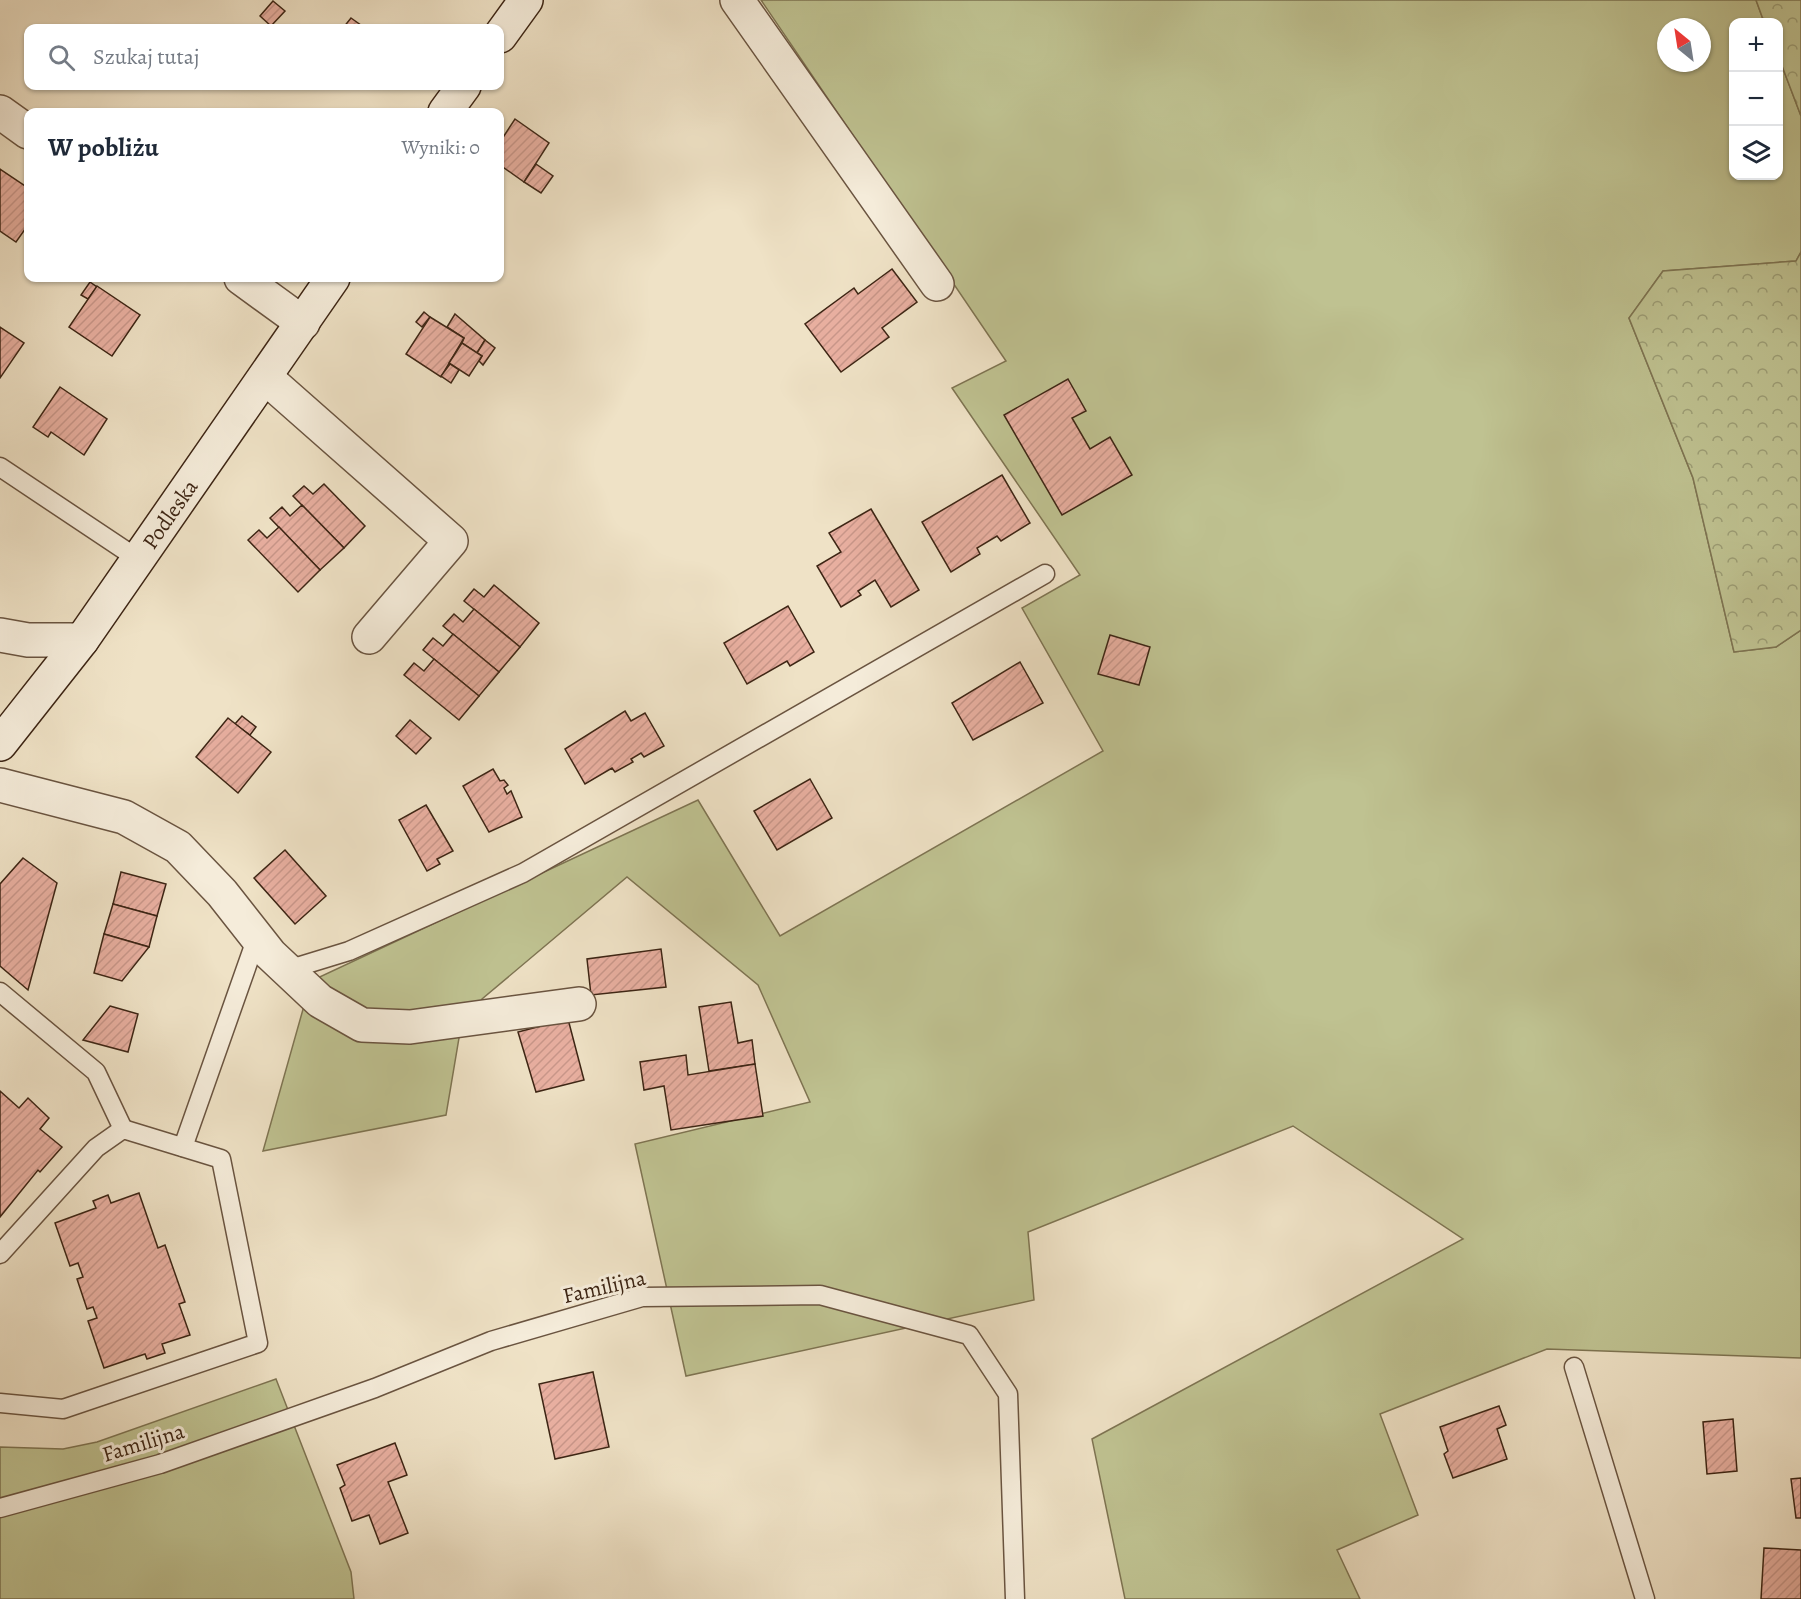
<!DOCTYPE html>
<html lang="pl">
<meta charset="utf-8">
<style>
:root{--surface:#fff;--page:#f6f6f7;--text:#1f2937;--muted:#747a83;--line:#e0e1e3}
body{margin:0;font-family:Alegreya,serif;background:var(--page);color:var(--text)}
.controls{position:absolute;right:18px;top:18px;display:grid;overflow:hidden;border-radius:12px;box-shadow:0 2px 4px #0004}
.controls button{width:54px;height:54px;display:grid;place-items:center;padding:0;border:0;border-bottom:2px solid var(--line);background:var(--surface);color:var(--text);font:30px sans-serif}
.compass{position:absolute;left:1657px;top:18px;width:54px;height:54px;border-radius:50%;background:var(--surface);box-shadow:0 2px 4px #0004;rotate:330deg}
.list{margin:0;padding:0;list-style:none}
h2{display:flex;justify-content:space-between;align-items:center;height:78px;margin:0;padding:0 24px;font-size:26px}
h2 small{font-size:20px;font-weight:400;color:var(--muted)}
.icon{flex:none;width:33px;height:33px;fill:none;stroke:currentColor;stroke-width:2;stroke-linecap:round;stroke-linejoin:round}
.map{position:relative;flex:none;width:1801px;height:1599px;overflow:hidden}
.search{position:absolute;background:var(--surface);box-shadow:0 2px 4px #0004;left:24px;top:24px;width:480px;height:66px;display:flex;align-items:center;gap:15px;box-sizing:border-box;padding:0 21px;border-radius:12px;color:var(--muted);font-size:22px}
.panel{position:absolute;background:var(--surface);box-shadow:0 2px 4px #0004;left:24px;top:108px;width:480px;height:174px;border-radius:12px}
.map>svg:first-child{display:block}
</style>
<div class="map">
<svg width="1801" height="1599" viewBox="0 0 1801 1599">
<defs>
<pattern id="forest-crowns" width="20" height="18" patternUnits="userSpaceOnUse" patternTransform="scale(1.5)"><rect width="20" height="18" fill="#bfc291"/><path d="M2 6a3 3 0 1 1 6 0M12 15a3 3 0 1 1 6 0" fill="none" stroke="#9c9d75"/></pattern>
<pattern id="building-hatch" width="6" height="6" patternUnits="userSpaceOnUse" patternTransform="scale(1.5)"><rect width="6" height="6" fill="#e8afa0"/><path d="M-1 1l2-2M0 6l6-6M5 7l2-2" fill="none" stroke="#c89689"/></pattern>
</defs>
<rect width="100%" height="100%" fill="#efe2c6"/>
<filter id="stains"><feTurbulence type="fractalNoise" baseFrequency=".00333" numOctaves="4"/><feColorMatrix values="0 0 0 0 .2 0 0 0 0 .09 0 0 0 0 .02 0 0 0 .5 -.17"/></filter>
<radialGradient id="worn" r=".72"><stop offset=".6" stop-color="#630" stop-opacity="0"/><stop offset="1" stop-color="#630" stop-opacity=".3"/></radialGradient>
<g fill="#bfc291" stroke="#7e7452" stroke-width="1.5" fill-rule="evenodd">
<path d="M761,0H1756L1764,22H1734V176H1778L1779,58L1801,116V252L1796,261L1663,271L1629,318L1693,478L1734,652L1776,647L1801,630V1358L1547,1349L1380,1414L1418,1515L1337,1550L1360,1599H1125L1092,1439L1463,1239L1293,1126L1028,1232L1034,1300L686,1376L635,1144L810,1102L758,985L627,877L482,999L459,1038L446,1115L263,1151L311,981L698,800L780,936L1103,751L1022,608L1080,575L952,388L1006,361ZM1666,27H1702V63H1666Z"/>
<polygon points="276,1379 351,1572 354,1599 0,1599 0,1447 63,1449 97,1442"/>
</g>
<g fill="url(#forest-crowns)" stroke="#7e7452" stroke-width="1.5">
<polygon points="1756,0 1801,0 1801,116 1779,58 1778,22 1764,22"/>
<polygon points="1801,252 1801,630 1776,647 1734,652 1693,478 1629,318 1663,271 1796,261"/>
</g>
<g fill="url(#building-hatch)" stroke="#3d2514" stroke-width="1.5">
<polygon points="273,1 285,11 271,26 260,16"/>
<polygon points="351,18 365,28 343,28"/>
<polygon points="515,119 549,143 524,182 500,165 500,142"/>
<polygon points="536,164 553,176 541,193 524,182"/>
<polygon points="0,169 28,188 28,225 16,242 0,231"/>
<polygon points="892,269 917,302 882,328 889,337 841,372 805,324 854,288 858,294"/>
<polygon points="90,282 97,287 88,299 81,295"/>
<polygon points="97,286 140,315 112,356 69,327"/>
<polygon points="424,312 430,317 422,327 416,322"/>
<polygon points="455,314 485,340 477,353 462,343 464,338 447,327"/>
<polygon points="430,317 464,338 441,377 406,354"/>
<polygon points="0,327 24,343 0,378"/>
<polygon points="485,340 495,348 483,365 479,361 482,356 477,353"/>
<polygon points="462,343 482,356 469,376 449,363"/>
<polygon points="450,364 459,370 451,383 441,376"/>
<polygon points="1068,379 1086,411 1072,418 1090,449 1110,437 1132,475 1062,515 1004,415"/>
<polygon points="60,387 107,419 84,455 51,432 48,437 33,427"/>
<polygon points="1002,475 1030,523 1001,541 997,536 977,548 980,554 951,572 922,522"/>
<polygon points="324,484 365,526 344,548 293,496 304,486 313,494"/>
<polygon points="302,505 344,548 320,570 270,518 282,507 290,516"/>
<polygon points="871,509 919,590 891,607 875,580 858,591 861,595 841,607 817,566 841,552 829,533"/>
<polygon points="279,527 320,570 298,592 248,540 259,530 267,538"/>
<polygon points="494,585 539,623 520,647 464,601 474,589 484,597"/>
<polygon points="788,606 814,652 790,666 787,661 747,684 724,643"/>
<polygon points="474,609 520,647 499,672 443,626 454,614 463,622"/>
<polygon points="453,634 499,672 479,696 423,650 433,638 443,646"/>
<polygon points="1110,635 1150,647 1139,685 1098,674"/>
<polygon points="434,659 479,696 459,720 404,675 414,663 424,671"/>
<polygon points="1020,662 1043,703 973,740 952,703"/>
<polygon points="625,711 631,721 645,713 664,746 644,757 641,753 631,759 633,762 615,772 612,768 585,784 565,749"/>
<polygon points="242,716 256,727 250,735 235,724"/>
<polygon points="228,718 271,752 238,793 196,757"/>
<polygon points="410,720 431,738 416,754 396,736"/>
<polygon points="493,769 500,781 504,780 508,785 504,788 507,794 511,791 522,817 489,832 463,786"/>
<polygon points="810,779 832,818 777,850 754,811"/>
<polygon points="426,805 453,851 437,859 440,864 427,871 399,820"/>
<polygon points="285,850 326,896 295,924 254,878"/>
<polygon points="23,858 57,883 28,990 0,966 0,884"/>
<polygon points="121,872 166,884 157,916 113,904"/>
<polygon points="113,904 157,916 149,947 104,934"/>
<polygon points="104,934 149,947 122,981 94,973"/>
<polygon points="661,949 666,987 591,995 587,959"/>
<polygon points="731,1002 738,1043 752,1040 755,1064 709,1071 699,1007"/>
<polygon points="110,1006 138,1014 128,1052 83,1040"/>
<polygon points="568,1019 584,1080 536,1092 518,1032"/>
<polygon points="686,1055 688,1075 755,1064 763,1116 671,1130 664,1086 644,1090 640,1062"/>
<polygon points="0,1091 19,1108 28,1098 49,1118 40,1129 62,1147 40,1172 38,1170 0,1217"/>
<polygon points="139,1193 158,1248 165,1245 185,1302 179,1304 190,1335 162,1344 165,1353 147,1359 145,1354 104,1368 88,1321 97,1318 93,1307 87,1309 77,1279 83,1277 78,1263 70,1266 55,1223 96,1208 93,1201 108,1195 111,1203"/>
<polygon points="593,1372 609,1447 555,1459 539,1384"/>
<polygon points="1499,1406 1506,1425 1497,1429 1507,1459 1453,1478 1444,1454 1448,1451 1440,1427"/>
<polygon points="1733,1419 1737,1471 1707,1474 1703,1422"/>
<polygon points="395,1443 407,1475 388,1482 408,1533 380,1544 369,1515 352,1521 340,1488 345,1485 337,1465"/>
<polygon points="1801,1478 1801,1518 1796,1518 1791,1479"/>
<polygon points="1764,1548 1801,1550 1801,1599 1761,1599"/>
</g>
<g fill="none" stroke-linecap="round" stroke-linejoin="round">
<g stroke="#6a5440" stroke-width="21">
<g id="lane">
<polyline points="0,467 138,559"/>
<polyline points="287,970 349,951 523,873 1045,574"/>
<polyline points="0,992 96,1072 123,1129"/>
<polyline points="183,1147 257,937"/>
<polyline points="0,1254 96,1148 123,1129 221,1159 258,1343 63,1409 0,1403"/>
<polyline points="1574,1367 1645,1599"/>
<polyline points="0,1508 160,1464 375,1388 491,1341 642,1297 820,1295 969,1335 1008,1394 1015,1599"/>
</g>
</g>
<g stroke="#6a5440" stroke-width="36">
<g id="street">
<polyline points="737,0 937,284"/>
<polyline points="0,112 28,132"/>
<polyline points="241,278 303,323"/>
<polyline points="265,377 451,541 369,637"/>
<polyline points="0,635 28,640 82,640"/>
<polyline points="0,785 124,817 178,847 222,893 270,954 320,1001 362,1025 410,1027 579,1004"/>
</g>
</g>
<g stroke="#3d2514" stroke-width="36">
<g id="secondary">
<polyline points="500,36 526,0"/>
<polyline points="445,112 464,86"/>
<path id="s1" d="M0,744L82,640L333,278"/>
</g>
</g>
<use href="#lane" stroke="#f5ecda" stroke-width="18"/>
<use href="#street" stroke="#f5ecda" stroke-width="33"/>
<use href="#secondary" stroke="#f5ecda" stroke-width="33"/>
</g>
<g text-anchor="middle" stroke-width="6" stroke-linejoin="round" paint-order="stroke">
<g font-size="22" fill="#3d2514" stroke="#f5ecda">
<text dy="8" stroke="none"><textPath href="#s1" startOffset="286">Podleska</textPath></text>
<text transform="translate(604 1286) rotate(-13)" y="8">Familijna</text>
<text transform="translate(143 1442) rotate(-17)" y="8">Familijna</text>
</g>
</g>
<rect width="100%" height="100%" filter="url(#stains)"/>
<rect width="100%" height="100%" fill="url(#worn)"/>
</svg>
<div class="controls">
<button>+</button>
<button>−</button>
<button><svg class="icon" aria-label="layers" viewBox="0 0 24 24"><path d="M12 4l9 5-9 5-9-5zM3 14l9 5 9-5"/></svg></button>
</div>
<svg class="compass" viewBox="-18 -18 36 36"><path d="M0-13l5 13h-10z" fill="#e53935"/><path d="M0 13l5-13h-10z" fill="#747a83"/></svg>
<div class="search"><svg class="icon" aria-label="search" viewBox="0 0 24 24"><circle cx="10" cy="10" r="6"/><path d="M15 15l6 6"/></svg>Szukaj tutaj</div>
<section class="panel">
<h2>W pobliżu<small>Wyniki: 0</small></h2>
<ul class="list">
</ul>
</section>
</div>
